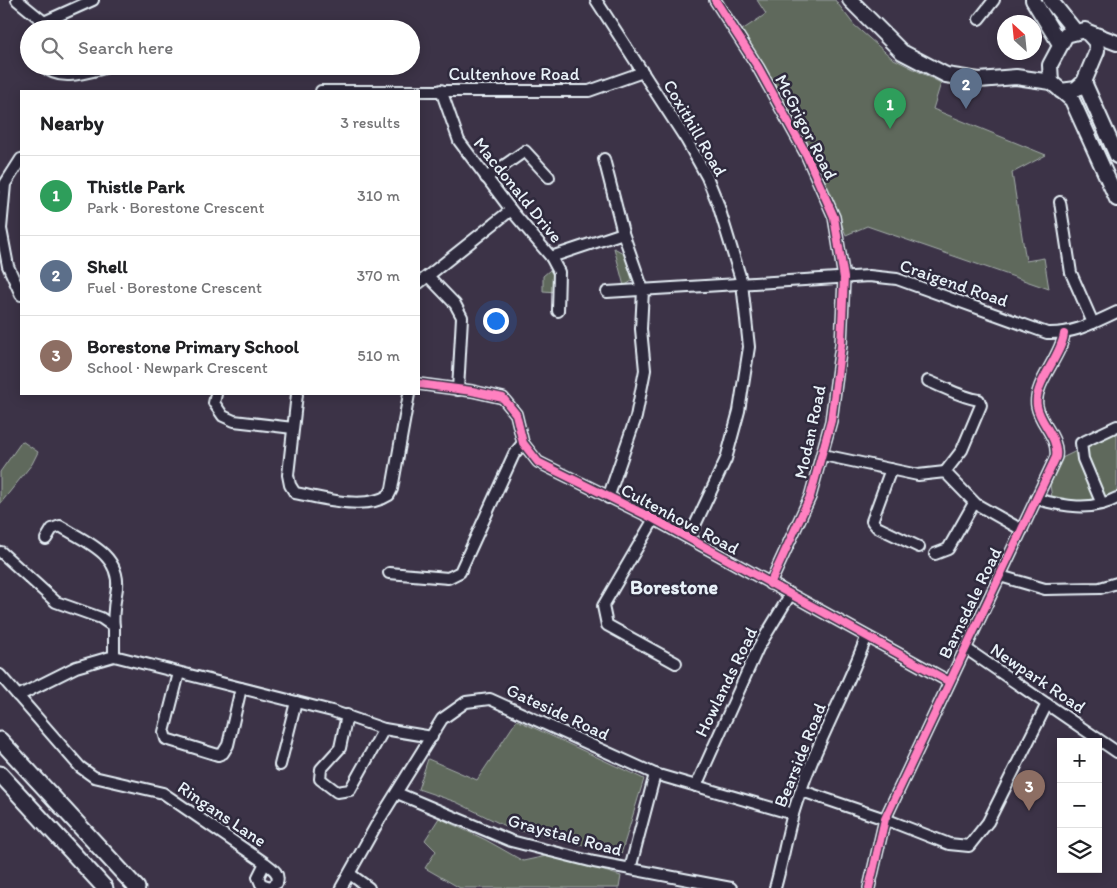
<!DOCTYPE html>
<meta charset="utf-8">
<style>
:root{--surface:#fff;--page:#f6f6f6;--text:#202124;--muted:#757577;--line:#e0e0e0;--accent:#847042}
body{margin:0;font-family:Itim,sans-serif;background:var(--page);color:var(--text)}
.controls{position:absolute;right:15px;bottom:15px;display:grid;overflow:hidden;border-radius:0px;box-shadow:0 2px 12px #0003}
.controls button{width:45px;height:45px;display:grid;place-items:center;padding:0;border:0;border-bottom:1px solid var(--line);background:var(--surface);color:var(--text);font:25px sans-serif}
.compass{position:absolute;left:997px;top:15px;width:45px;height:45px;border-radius:50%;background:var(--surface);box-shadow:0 2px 12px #0003;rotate:333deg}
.you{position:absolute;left:495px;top:320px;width:18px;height:18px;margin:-12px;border:4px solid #fff;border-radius:50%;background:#1a73e8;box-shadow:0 0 0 8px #1a73e833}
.badge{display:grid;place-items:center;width:32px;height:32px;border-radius:50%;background:var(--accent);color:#fff;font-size:16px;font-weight:700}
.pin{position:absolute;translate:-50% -41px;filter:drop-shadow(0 1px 2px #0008)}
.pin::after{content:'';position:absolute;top:26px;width:18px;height:15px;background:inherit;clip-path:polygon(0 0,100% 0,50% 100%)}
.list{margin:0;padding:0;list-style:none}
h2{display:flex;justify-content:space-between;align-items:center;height:65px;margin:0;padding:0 20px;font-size:21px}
h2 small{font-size:16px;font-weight:400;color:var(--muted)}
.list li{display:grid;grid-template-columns:32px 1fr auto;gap:15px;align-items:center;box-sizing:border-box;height:80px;padding:0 20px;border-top:1px solid var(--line)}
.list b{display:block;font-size:19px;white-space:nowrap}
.list p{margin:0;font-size:16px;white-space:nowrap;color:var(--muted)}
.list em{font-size:16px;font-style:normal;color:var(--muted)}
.icon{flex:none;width:28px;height:28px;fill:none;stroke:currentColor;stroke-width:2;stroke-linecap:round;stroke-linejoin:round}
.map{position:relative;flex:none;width:1117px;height:888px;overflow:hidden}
.search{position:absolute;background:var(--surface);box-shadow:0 2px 12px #0003;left:20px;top:20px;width:400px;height:55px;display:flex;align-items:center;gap:12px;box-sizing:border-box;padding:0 18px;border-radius:28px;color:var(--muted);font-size:19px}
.panel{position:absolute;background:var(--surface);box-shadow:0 2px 12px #0003;left:20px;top:90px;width:400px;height:305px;border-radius:0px}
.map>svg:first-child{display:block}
</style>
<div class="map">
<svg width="1117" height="888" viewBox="0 0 1117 888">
<rect width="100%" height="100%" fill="#3c3347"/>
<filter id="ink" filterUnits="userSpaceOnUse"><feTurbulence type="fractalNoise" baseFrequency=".02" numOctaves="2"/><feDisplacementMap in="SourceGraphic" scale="10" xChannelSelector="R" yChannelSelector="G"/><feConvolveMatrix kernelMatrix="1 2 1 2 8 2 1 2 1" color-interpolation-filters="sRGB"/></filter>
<g filter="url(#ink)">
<g fill="#5f695c" stroke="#a4adaa">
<polygon points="757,0 835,0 854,25 892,58 941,83 933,109 1046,155 1012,173 1026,261 1044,258 1049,289 867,226 846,235 810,148 742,30 766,14"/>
<polygon points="614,248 627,255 635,279 624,286"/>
<polygon points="550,270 556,281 556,292 543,291 543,276"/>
<path d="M1117,431V493C1100,499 1069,506 1052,498L1050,485L1062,458Z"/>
<polygon points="22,441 38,452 32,464 0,504 0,472"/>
<polygon points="517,720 644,779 621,854 509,828 456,802 418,789 428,759 477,780"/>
<polygon points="439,818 486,840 523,861 551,855 621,876 619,888 460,888 425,868 436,851 425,840"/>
</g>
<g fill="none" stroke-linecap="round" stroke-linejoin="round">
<g stroke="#e8f1f8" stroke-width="14">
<g id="minor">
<polyline points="17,0 44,22 93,0"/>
<polyline points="596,0 687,141 707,177 718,204 742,283 749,347 739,411 726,459 689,538"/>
<polyline points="715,0 758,67 806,154 834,217 844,278 841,345 831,421 810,497 770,584"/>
<polyline points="979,19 994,0"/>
<path d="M44,66C60,84 93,70 113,66"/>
<polyline points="441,90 459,141 511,210 551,257 559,272 558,311"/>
<polyline points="321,91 589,91 643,72"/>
<polyline points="21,159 5,184 1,229 8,266 21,295"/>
<polyline points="604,159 623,233 643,290 641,329 645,370 636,417 608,498"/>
<polyline points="486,178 525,151 549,177"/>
<polyline points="1060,202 1071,273 1093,323"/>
<polyline points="551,257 623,233"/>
<polyline points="428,276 455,304 462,317 458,390"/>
<polyline points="419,283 511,210"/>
<path d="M607,292L869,276L897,279L1047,333C1074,334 1093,323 1117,312"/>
<path d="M928,381C946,388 960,397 979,400L981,405L962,450L945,472"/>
<polyline points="419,384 472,391 503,398 516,414 523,443 538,462 654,519 948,681"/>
<polyline points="216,394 214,403 223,416 234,421 293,428"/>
<path d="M297,394L288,475L290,485L295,493C323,498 364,511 389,495L392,489L409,394"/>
<polyline points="823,455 918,475 945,472 976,504 1022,530"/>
<polyline points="891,469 872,521 877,527 919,547"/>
<path d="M1036,499C1063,506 1091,512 1117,498"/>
<polyline points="1102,504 1083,459 1081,443 1117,426"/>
<polyline points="654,519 603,606 607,625 676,663"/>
<path d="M46,539L52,529L60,526C85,541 120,554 117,588C115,602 112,612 114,627"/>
<polyline points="1,552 56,602 101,618 114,627 114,656 76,667 18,696"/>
<polyline points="935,554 948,549 974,503"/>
<polyline points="389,573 448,578 460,572 514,454 523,443"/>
<polyline points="1000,576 1045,589 1100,588 1117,583"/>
<polyline points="965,648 1117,752"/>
<polyline points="114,656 332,711 384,729 432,737"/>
<polyline points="179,673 164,732 166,739 218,755 223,753 228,745 241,688"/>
<path d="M0,675L80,767L94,777L163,793L265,863C273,869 280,873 277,883L270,887L261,884L258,877L265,863"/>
<polyline points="347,715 340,748 321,769 320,779 337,792 350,790 384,729"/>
<polyline points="280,765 296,702"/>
<polyline points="696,786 758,648 790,595"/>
<polyline points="802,791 885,819 949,844 969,846 988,822 1047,704"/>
<polyline points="397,793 511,841 594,862 731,888"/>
<polyline points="630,869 655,774"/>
<polyline points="350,874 369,888"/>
<polyline points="341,888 378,822 442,719 466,702 490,699 655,774 793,814"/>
<path d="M775,888C782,864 786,838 793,814C811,753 844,697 866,638"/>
<path d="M869,888L885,819L1056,457C1059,437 1040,424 1037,406C1033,384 1061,357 1064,334"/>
</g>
</g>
<g stroke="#e8f1f8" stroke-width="18">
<g id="major">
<polyline points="850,0 902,52 946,75 979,80 1016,77 1051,82"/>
<polyline points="1033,0 1060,44"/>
<polyline points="1050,0 1075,31"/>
<polyline points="1088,32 1117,43"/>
<polyline points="1084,82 1117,156"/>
<polyline points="1061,91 1076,89 1084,82 1097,51 1096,42 1085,30 1066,35 1050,65 1051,82 1072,100 1117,199"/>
</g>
</g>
<g stroke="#e8f1f8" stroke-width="19">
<g id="highway">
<polyline points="0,740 137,888"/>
<polyline points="0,774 105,888"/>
</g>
</g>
<use href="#minor" stroke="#2f2a3d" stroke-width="10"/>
<use href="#major" stroke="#2f2a3d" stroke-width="14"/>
<use href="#highway" stroke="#2f2a3d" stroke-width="15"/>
<g stroke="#2f2a3d" stroke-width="11">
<g id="cycleway">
<polyline points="715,0 758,67 806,154 834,217 844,278 841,345 831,421 810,497 770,584"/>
<polyline points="419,384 472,391 503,398 516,414 523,443 538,462 654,519 948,681"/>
<path d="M869,888L885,819L1056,457C1059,437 1040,424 1037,406C1033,384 1061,357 1064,334"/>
</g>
</g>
<use href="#cycleway" stroke="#ff80c0" stroke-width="8"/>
</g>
</g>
<g text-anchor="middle" stroke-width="5" stroke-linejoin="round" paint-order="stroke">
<g font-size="18" fill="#e8f1f8" stroke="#2f2a3d">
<text x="514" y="80">Cultenhove Road</text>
<text transform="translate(806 127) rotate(63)" y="6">McGrigor Road</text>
<text transform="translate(695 128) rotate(60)" y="6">Coxithill Road</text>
<text transform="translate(518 190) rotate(51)" y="6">Macdonald Drive</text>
<text transform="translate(954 283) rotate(19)" y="6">Craigend Road</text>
<text transform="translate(810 432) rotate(-78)" y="6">Modan Road</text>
<text transform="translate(680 519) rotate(28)" y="6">Cultenhove Road</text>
<text transform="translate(970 603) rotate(-64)" y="6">Barnsdale Road</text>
<text transform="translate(1038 678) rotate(34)" y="6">Newpark Road</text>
<text transform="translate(726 682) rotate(-64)" y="6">Howlands Road</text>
<text transform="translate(558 712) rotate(25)" y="6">Gateside Road</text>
<text transform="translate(800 755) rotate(-68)" y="6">Bearside Road</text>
<text transform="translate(222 814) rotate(34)" y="6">Ringans Lane</text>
<text transform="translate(565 835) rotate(15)" y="6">Graystale Road</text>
</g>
<g font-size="20" font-weight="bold" fill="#e8f1f8" stroke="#2f2a3d">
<text x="674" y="594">Borestone</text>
</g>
</g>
</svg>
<div class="controls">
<button>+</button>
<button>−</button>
<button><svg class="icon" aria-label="layers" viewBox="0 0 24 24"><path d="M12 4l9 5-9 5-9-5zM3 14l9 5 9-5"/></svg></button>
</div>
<svg class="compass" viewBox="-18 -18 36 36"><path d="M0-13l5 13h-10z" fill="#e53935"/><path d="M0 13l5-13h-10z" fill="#757577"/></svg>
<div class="you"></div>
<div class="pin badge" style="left:890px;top:129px;background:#2e9e5b">1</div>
<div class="pin badge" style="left:966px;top:109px;background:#5c6f8a">2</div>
<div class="pin badge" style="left:1029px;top:811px;background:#8d6e63">3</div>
<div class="search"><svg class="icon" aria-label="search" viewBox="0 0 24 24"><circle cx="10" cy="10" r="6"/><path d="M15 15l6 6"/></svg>Search here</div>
<section class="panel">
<h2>Nearby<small>3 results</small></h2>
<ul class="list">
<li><span class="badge" style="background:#2e9e5b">1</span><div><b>Thistle Park</b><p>Park · Borestone Crescent</p></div><em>310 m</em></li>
<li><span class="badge" style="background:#5c6f8a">2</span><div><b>Shell</b><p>Fuel · Borestone Crescent</p></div><em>370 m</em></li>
<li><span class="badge" style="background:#8d6e63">3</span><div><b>Borestone Primary School</b><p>School · Newpark Crescent</p></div><em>510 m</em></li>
</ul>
</section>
</div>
